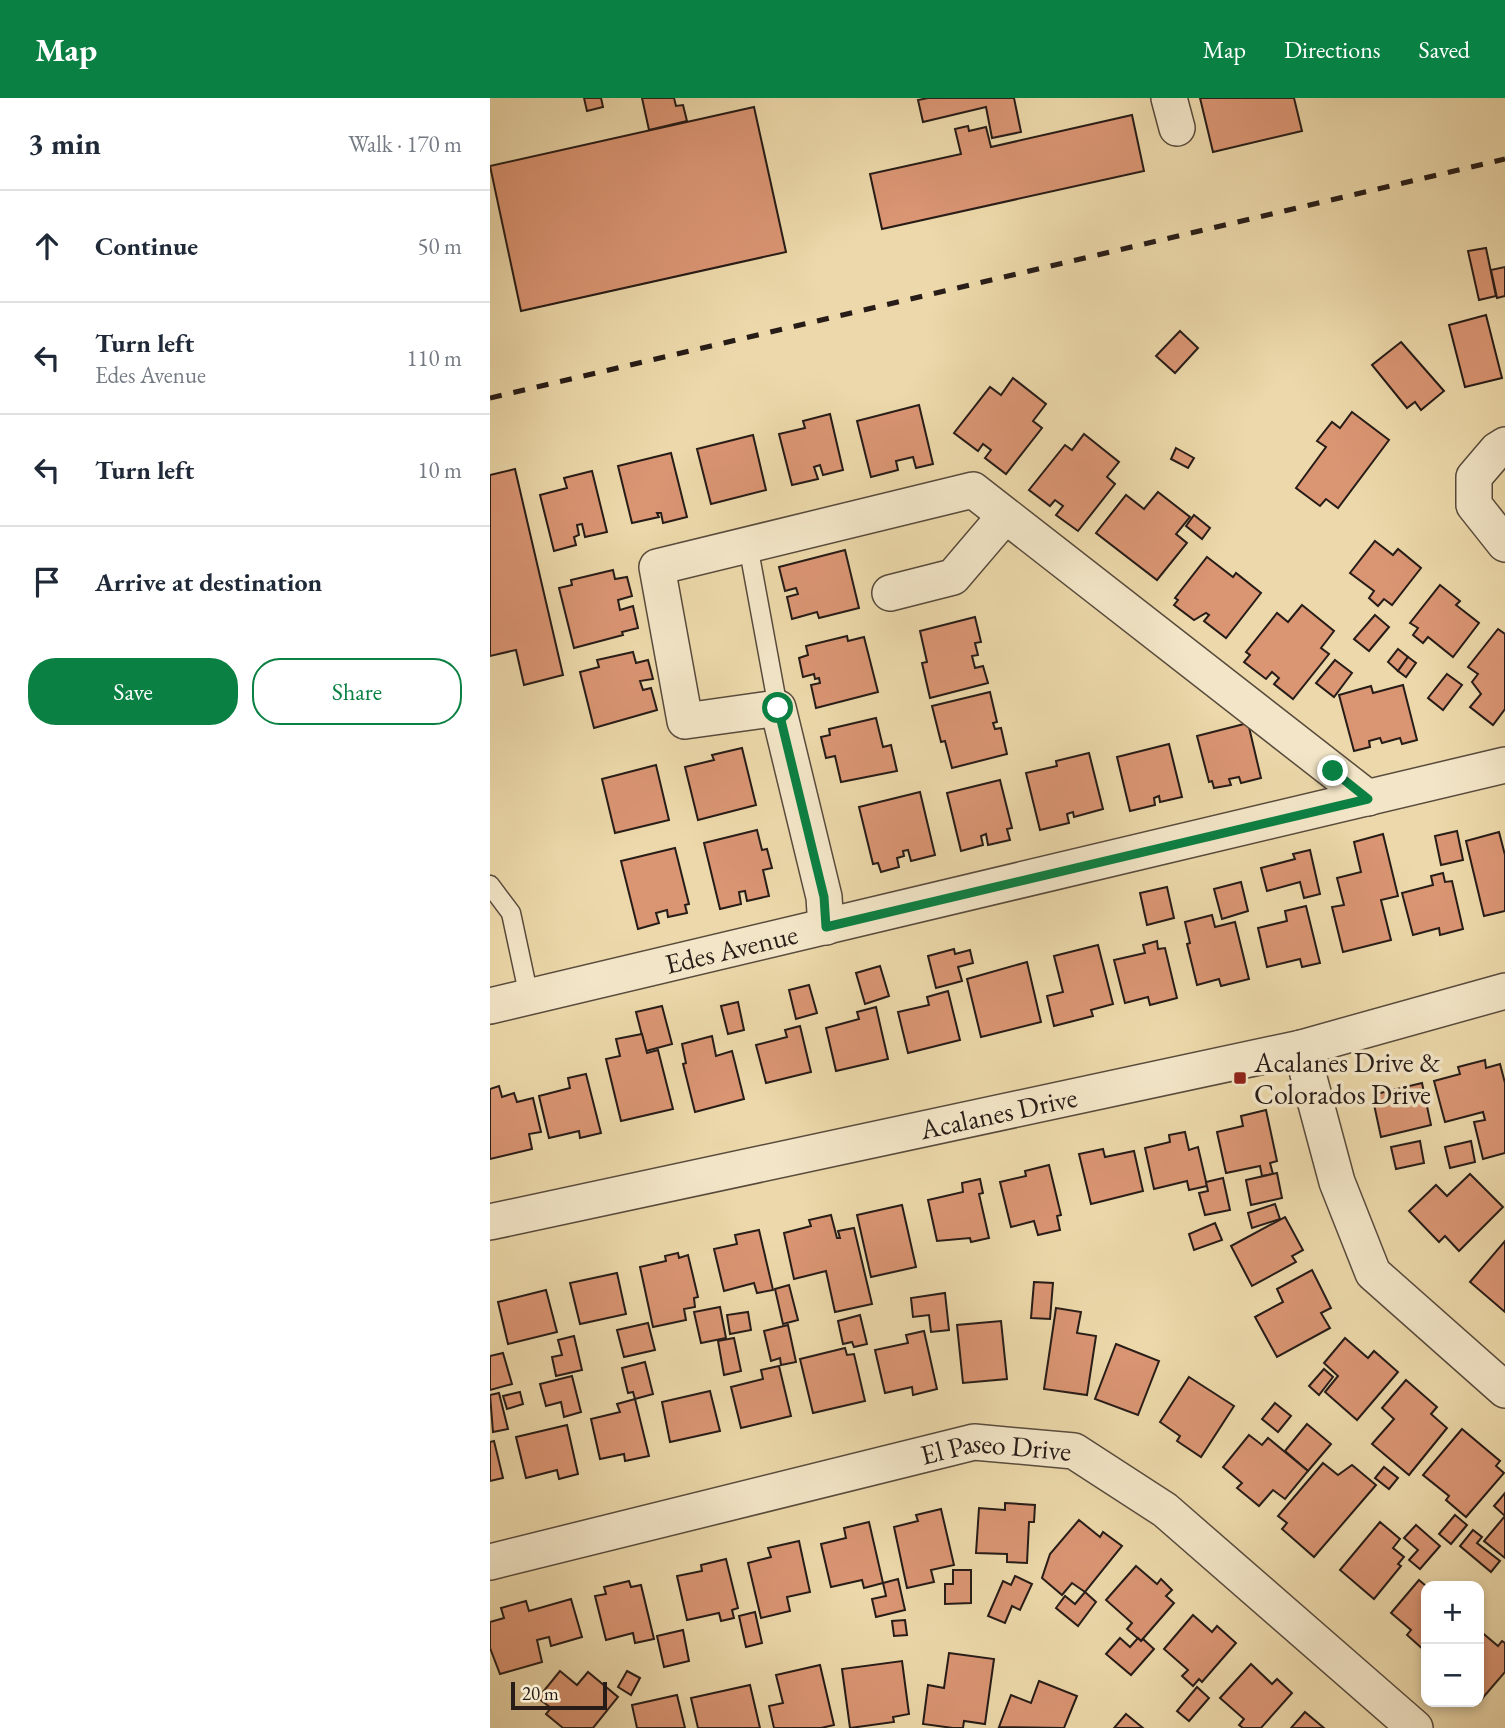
<!DOCTYPE html>
<meta charset="utf-8">
<style>
:root{--surface:#fff;--page:#f2f2f3;--text:#1f2937;--muted:#747a83;--line:#e0e1e3;--accent:#0b8043}
body{margin:0;font-family:"EB Garamond",serif;background:var(--page);color:var(--text)}
.controls{position:absolute;right:21px;bottom:21px;display:grid;overflow:hidden;border-radius:14px;box-shadow:0 4px 10px #0003}
.controls button{width:63px;height:63px;display:grid;place-items:center;padding:0;border:0;border-bottom:2px solid var(--line);background:var(--surface);color:var(--text);font:35px sans-serif}
.scale{position:absolute;left:21px;bottom:18px;width:96px;box-sizing:border-box;padding-left:7px;border:4px solid #271c17;border-top:0;font-size:19px;line-height:24px;white-space:nowrap;color:#271c17;-webkit-text-stroke:5px #f3e6c8;paint-order:stroke}
.stop{position:absolute;width:21px;height:21px;margin:-16px;border:5px solid #0b8043;border-radius:50%;background:#fff}
.stop.end{background:#0b8043;border-color:#fff;box-shadow:0 2px 7px #0008}
.list{margin:0;padding:0;list-style:none}
h2{display:flex;justify-content:space-between;align-items:center;height:91px;margin:0;padding:0 28px;font-size:30px}
h2 small{font-size:23px;font-weight:400;color:var(--muted)}
.list li{display:grid;grid-template-columns:46px 1fr auto;gap:21px;align-items:center;box-sizing:border-box;height:112px;padding:0 28px;border-top:2px solid var(--line)}
.list b{display:block;font-size:26px;white-space:nowrap}
.list p{margin:0;font-size:23px;white-space:nowrap;color:var(--muted)}
.list em{font-size:23px;font-style:normal;color:var(--muted)}
.actions{display:flex;gap:14px;padding:21px 28px}
.actions a{flex:1;padding:16px 0;border:2px solid var(--accent);border-radius:28px;text-align:center;font-size:24px;color:var(--accent)}
.actions .main{background:var(--accent);color:#fff}
.icon{flex:none;width:38px;height:38px;fill:none;stroke:currentColor;stroke-width:2;stroke-linecap:round;stroke-linejoin:round}
.map{position:relative;flex:none;width:1015px;height:1630px;overflow:hidden}
header{display:flex;align-items:center;gap:42px;box-sizing:border-box;height:98px;padding:0 35px;background:var(--accent);color:#fff}
header strong{font-size:33px}
nav{display:flex;gap:38px;margin-inline-start:auto;font-size:24px}
main{display:flex}
aside{flex:1;background:var(--surface)}
.map>svg:first-child{display:block}
</style>
<header>
<strong>Map</strong>
<nav><a>Map</a><a>Directions</a><a>Saved</a></nav>
</header>
<main>
<aside>
<h2>3 min<small>Walk · 170 m</small></h2>
<ul class="list">
<li><svg class="icon" aria-label="ahead" viewBox="0 0 24 24"><path d="M12 20V5M6 11l6-6 6 6"/></svg><div><b>Continue</b></div><em>50 m</em></li>
<li><svg class="icon" aria-label="left" viewBox="0 0 24 24"><path d="M17 20v-9H6M10 6l-5 5 5 5"/></svg><div><b>Turn left</b><p>Edes Avenue</p></div><em>110 m</em></li>
<li><svg class="icon" aria-label="left" viewBox="0 0 24 24"><path d="M17 20v-9H6M10 6l-5 5 5 5"/></svg><div><b>Turn left</b></div><em>10 m</em></li>
<li><svg class="icon" aria-label="arrive" viewBox="0 0 24 24"><path d="M6 21V4h12l-3 4 3 4H6"/></svg><div><b>Arrive at destination</b></div></li>
</ul>
<div class="actions"><a class="main">Save</a><a>Share</a></div>
</aside>
<div class="map">
<svg width="1015" height="1630" viewBox="0 0 1015 1630">
<rect width="100%" height="100%" fill="#ecd8aa"/>
<filter id="stains"><feTurbulence type="fractalNoise" baseFrequency=".00286" numOctaves="4"/><feColorMatrix values="0 0 0 0 .2 0 0 0 0 .09 0 0 0 0 .02 0 0 0 .5 -.17"/></filter>
<radialGradient id="worn" r=".72"><stop offset=".6" stop-color="#630" stop-opacity="0"/><stop offset="1" stop-color="#630" stop-opacity=".3"/></radialGradient>
<g fill="#da9573" stroke="#271c17" stroke-width="2">
<polygon points="94,0 111,0 113,9 97,13"/>
<polygon points="152,0 184,0 186,8 193,7 197,23 159,32"/>
<polygon points="438,0 524,0 531,34 502,40 496,9 433,24 428,2"/>
<polygon points="710,0 804,0 812,33 723,54"/>
<polygon points="264,9 296,154 31,213 0,68"/>
<polygon points="642,17 654,73 392,131 380,76 471,56 465,31 478,28 479,33 496,29 501,49"/>
<polygon points="996,150 1006,198 989,202 978,153"/>
<polygon points="1015,169 1015,198 1007,200 1001,172"/>
<polygon points="996,217 1012,280 975,289 959,227"/>
<polygon points="690,233 708,250 685,275 666,258"/>
<polygon points="911,244 954,293 931,312 925,304 917,310 882,267"/>
<polygon points="523,280 556,306 543,323 552,330 516,376 495,360 501,352 493,346 488,353 464,335 500,289 511,297"/>
<polygon points="429,307 443,366 426,370 423,359 406,363 408,372 381,379 367,323"/>
<polygon points="862,314 899,342 848,410 836,401 830,408 806,390 836,349 827,343 842,324 850,330"/>
<polygon points="340,316 353,372 333,377 330,367 324,369 328,381 302,387 289,336 315,330 313,323"/>
<polygon points="594,336 629,364 617,379 625,386 588,433 566,417 573,408 565,402 560,408 539,392 575,347 582,352"/>
<polygon points="263,337 276,392 221,406 207,351"/>
<polygon points="686,350 704,360 698,370 681,361"/>
<polygon points="181,355 197,419 173,425 171,415 167,415 169,419 142,425 128,368"/>
<polygon points="25,371 73,577 34,587 26,552 0,558 0,377"/>
<polygon points="102,373 117,434 95,439 92,426 87,427 89,437 84,439 86,447 64,453 50,397 77,390 74,380"/>
<polygon points="668,394 700,419 686,436 697,445 667,482 606,435 636,397 654,411"/>
<polygon points="704,417 720,430 712,441 696,428"/>
<polygon points="885,443 903,457 908,451 931,470 902,507 894,501 888,508 879,500 884,493 860,475"/>
<polygon points="355,452 369,510 329,520 327,514 302,521 297,499 308,496 306,490 295,493 289,469"/>
<polygon points="717,459 743,479 746,475 771,495 736,540 714,523 719,517 716,515 704,522 684,507 688,502 685,500"/>
<polygon points="123,472 125,481 137,479 142,498 128,502 130,512 143,508 148,530 132,534 133,537 84,550 69,490 82,487 81,482"/>
<polygon points="950,487 970,503 966,507 989,525 963,559 938,539 933,545 923,537 928,530 920,525"/>
<polygon points="812,507 844,533 831,550 839,556 803,601 784,586 789,580 782,574 776,581 754,564 760,557 756,554 787,515 798,524"/>
<polygon points="885,517 899,529 879,553 864,541"/>
<polygon points="485,519 491,544 485,545 488,557 482,558 485,570 493,568 498,585 440,600 432,565 437,564 430,533"/>
<polygon points="1008,531 1015,536 1015,611 1003,627 980,609 991,596 982,584 988,576 978,569"/>
<polygon points="357,538 358,543 374,539 388,594 326,610 321,587 330,585 329,580 325,581 324,576 313,579 309,560 318,557 316,548"/>
<polygon points="908,551 918,559 908,573 898,564"/>
<polygon points="143,554 146,565 158,562 163,581 150,583 153,592 161,590 167,612 104,630 90,574 109,569 107,562"/>
<polygon points="918,559 926,565 916,579 908,573"/>
<polygon points="845,562 862,575 844,599 826,585"/>
<polygon points="957,576 972,587 953,612 938,600"/>
<polygon points="913,587 927,642 912,646 910,640 892,645 890,640 879,643 880,649 864,653 849,597 881,588 883,595"/>
<polygon points="500,594 507,624 503,625 505,631 511,630 517,656 462,670 455,643 451,644 442,608"/>
<polygon points="386,620 393,649 401,647 407,673 351,684 345,658 336,660 331,639 340,637 339,631"/>
<polygon points="758,625 771,680 751,685 749,679 739,681 741,687 724,690 722,683 719,684 707,638"/>
<polygon points="679,646 692,699 670,704 669,698 664,700 665,707 640,713 627,659"/>
<polygon points="252,650 266,707 208,722 195,669 224,662 222,657"/>
<polygon points="599,655 613,711 584,719 583,714 577,716 579,725 550,732 536,675 567,668 566,663"/>
<polygon points="166,667 179,722 125,735 112,681"/>
<polygon points="510,682 522,730 517,731 520,742 498,747 496,736 491,738 493,747 471,753 457,695"/>
<polygon points="430,694 445,757 421,763 418,752 413,753 414,758 407,760 409,769 391,774 388,765 383,766 369,709"/>
<polygon points="267,732 272,752 277,751 282,770 273,772 279,798 257,803 255,793 249,794 251,806 230,811 214,745"/>
<polygon points="967,733 973,762 951,767 945,738"/>
<polygon points="1009,734 1015,757 1015,813 994,818 976,743"/>
<polygon points="893,736 908,798 891,802 901,842 853,854 842,809 854,807 847,780 871,774 864,744"/>
<polygon points="185,750 199,806 195,807 197,815 178,819 177,812 166,815 169,825 148,831 131,763"/>
<polygon points="820,752 830,796 814,800 810,784 777,793 771,770 805,761 803,756"/>
<polygon points="953,775 955,784 962,783 973,831 950,837 949,830 923,837 912,795 943,787 941,778"/>
<polygon points="751,784 758,813 732,821 724,791"/>
<polygon points="677,789 684,820 657,827 650,795"/>
<polygon points="816,808 830,865 812,869 810,861 777,869 768,830 797,823 795,813"/>
<polygon points="722,817 725,829 745,824 759,881 731,888 729,881 707,887 697,846 700,845 695,824"/>
<polygon points="667,843 668,851 675,850 687,900 660,907 658,899 635,905 624,862 655,855 653,847"/>
<polygon points="608,847 623,906 601,912 603,918 564,928 557,898 573,894 564,858"/>
<polygon points="464,851 465,856 480,852 483,865 468,869 472,883 446,890 438,858"/>
<polygon points="537,864 551,924 491,939 477,881"/>
<polygon points="390,868 399,898 375,906 366,875"/>
<polygon points="319,887 327,915 306,921 299,892"/>
<polygon points="458,893 470,942 418,955 408,914 439,907 437,899"/>
<polygon points="248,904 254,932 238,936 231,908"/>
<polygon points="172,908 182,946 156,953 146,914"/>
<polygon points="386,909 398,961 346,973 336,930 369,921 367,914"/>
<polygon points="310,928 321,974 276,985 266,947 297,939 295,932"/>
<polygon points="152,936 157,955 168,952 183,1011 131,1023 116,961 130,958 126,941"/>
<polygon points="222,938 226,958 242,953 254,1001 205,1014 193,966 196,965 192,946"/>
<polygon points="995,962 996,970 1010,966 1015,985 1015,1055 993,1061 984,1024 995,1022 993,1014 955,1024 944,983 970,976 968,969"/>
<polygon points="96,976 111,1035 90,1040 89,1033 59,1040 49,998 80,990 78,980"/>
<polygon points="932,985 941,1027 891,1039 882,997"/>
<polygon points="9,988 12,999 24,995 27,1004 43,1000 51,1034 39,1036 42,1051 0,1061 0,991"/>
<polygon points="776,1012 787,1063 780,1065 783,1076 772,1078 770,1068 736,1075 727,1034 753,1028 751,1018"/>
<polygon points="695,1034 699,1052 708,1049 717,1088 699,1092 697,1083 664,1091 655,1050 680,1044 679,1037"/>
<polygon points="930,1043 934,1065 906,1071 901,1049"/>
<polygon points="981,1043 985,1064 960,1070 955,1049"/>
<polygon points="613,1051 615,1059 644,1053 653,1093 601,1106 589,1056"/>
<polygon points="559,1067 571,1117 567,1118 570,1132 548,1137 544,1123 521,1129 510,1084 536,1078 535,1073"/>
<polygon points="787,1075 792,1100 761,1107 756,1082"/>
<polygon points="980,1076 1013,1109 969,1153 955,1138 949,1144 919,1113 946,1087 957,1098"/>
<polygon points="733,1080 740,1112 715,1117 709,1095 718,1093 716,1084"/>
<polygon points="490,1081 493,1095 489,1096 499,1140 481,1144 480,1140 447,1143 438,1102 473,1094 472,1085"/>
<polygon points="785,1106 790,1121 762,1130 758,1115"/>
<polygon points="412,1107 426,1169 381,1179 367,1117"/>
<polygon points="341,1117 347,1140 350,1140 348,1133 364,1130 382,1206 345,1214 336,1173 304,1181 294,1135 321,1128 319,1122"/>
<polygon points="795,1119 813,1152 802,1158 806,1164 762,1188 741,1148"/>
<polygon points="725,1125 732,1142 704,1152 699,1136"/>
<polygon points="269,1132 283,1192 267,1195 264,1185 234,1193 224,1151 247,1146 245,1137"/>
<polygon points="1015,1143 1015,1214 980,1184"/>
<polygon points="188,1155 189,1160 198,1157 208,1199 204,1200 205,1209 194,1211 196,1222 163,1229 150,1169 176,1163 175,1158"/>
<polygon points="822,1172 841,1210 831,1215 840,1230 787,1259 765,1219 793,1204 787,1191"/>
<polygon points="127,1175 136,1216 90,1226 80,1185"/>
<polygon points="544,1184 563,1185 560,1221 541,1220"/>
<polygon points="299,1187 308,1222 293,1226 285,1191"/>
<polygon points="56,1192 67,1234 18,1246 8,1204"/>
<polygon points="455,1195 459,1232 441,1234 439,1217 423,1219 421,1200"/>
<polygon points="230,1209 236,1240 211,1245 204,1214"/>
<polygon points="566,1210 591,1214 587,1235 606,1238 597,1297 554,1291"/>
<polygon points="258,1214 261,1232 240,1236 237,1217"/>
<polygon points="370,1217 377,1246 364,1249 362,1244 353,1246 348,1223"/>
<polygon points="511,1223 517,1281 473,1285 467,1227"/>
<polygon points="158,1225 165,1252 134,1259 127,1232"/>
<polygon points="298,1227 306,1264 291,1267 290,1260 281,1263 274,1233"/>
<polygon points="434,1233 447,1291 423,1297 422,1289 395,1295 385,1252 418,1245 416,1237"/>
<polygon points="84,1238 92,1272 66,1278 62,1259 72,1257 68,1242"/>
<polygon points="244,1240 251,1273 234,1277 228,1243"/>
<polygon points="855,1240 878,1260 884,1253 908,1274 867,1322 835,1294 848,1278 834,1265"/>
<polygon points="626,1246 669,1263 648,1317 605,1301"/>
<polygon points="355,1250 357,1257 364,1256 375,1303 323,1315 310,1261"/>
<polygon points="13,1255 22,1286 0,1292 0,1258"/>
<polygon points="155,1264 163,1296 145,1301 143,1294 138,1295 132,1270"/>
<polygon points="289,1268 301,1318 251,1330 241,1289 273,1281 271,1272"/>
<polygon points="834,1271 843,1279 829,1297 819,1288"/>
<polygon points="82,1278 91,1314 74,1319 71,1304 56,1308 50,1286"/>
<polygon points="699,1279 744,1308 711,1359 687,1343 690,1338 670,1324"/>
<polygon points="916,1282 947,1309 941,1316 957,1330 919,1377 882,1346 904,1321 892,1310"/>
<polygon points="220,1293 230,1333 180,1344 172,1304"/>
<polygon points="30,1294 33,1306 17,1311 13,1298"/>
<polygon points="9,1295 18,1331 3,1334 0,1297"/>
<polygon points="145,1301 159,1358 135,1363 134,1356 110,1361 101,1321 130,1314 127,1306"/>
<polygon points="785,1305 801,1318 788,1334 772,1321"/>
<polygon points="817,1326 841,1346 818,1373 795,1353"/>
<polygon points="77,1327 88,1376 69,1381 67,1372 36,1380 26,1339"/>
<polygon points="972,1331 1010,1363 1006,1368 1014,1375 976,1419 956,1402 959,1398 933,1377"/>
<polygon points="759,1337 772,1347 778,1340 818,1373 795,1401 783,1392 769,1408 747,1390 752,1385 733,1369"/>
<polygon points="4,1343 13,1380 0,1383 0,1344"/>
<polygon points="833,1365 848,1377 862,1367 886,1387 824,1459 792,1431 797,1425 788,1418"/>
<polygon points="894,1369 908,1380 899,1391 885,1380"/>
<polygon points="1015,1395 1015,1418 1004,1408"/>
<polygon points="515,1405 545,1407 544,1424 539,1424 537,1465 517,1464 517,1456 486,1455 489,1410 515,1412"/>
<polygon points="451,1411 464,1467 441,1472 444,1484 417,1490 404,1429 428,1423 426,1417"/>
<polygon points="965,1417 977,1427 961,1446 949,1436"/>
<polygon points="1015,1418 1015,1460 994,1443"/>
<polygon points="589,1422 610,1439 613,1434 632,1448 595,1494 582,1485 572,1497 552,1480 560,1456"/>
<polygon points="379,1424 393,1485 374,1490 372,1482 341,1489 331,1446 356,1440 354,1430"/>
<polygon points="890,1424 910,1441 903,1450 914,1459 908,1466 911,1468 884,1501 850,1472"/>
<polygon points="926,1427 950,1448 930,1471 919,1462 928,1452 914,1440"/>
<polygon points="983,1432 992,1439 987,1445 1010,1463 1001,1474 970,1448"/>
<polygon points="309,1443 320,1494 297,1499 300,1513 271,1520 258,1465 281,1459 278,1450"/>
<polygon points="236,1461 248,1510 242,1512 244,1520 231,1523 229,1515 197,1522 187,1478 212,1473 211,1467"/>
<polygon points="646,1468 667,1486 671,1481 682,1492 676,1498 684,1505 651,1543 637,1531 642,1525 616,1502"/>
<polygon points="463,1472 481,1472 481,1505 455,1506 455,1486 463,1486"/>
<polygon points="525,1478 542,1486 530,1512 522,1508 515,1525 498,1518 513,1483 521,1487"/>
<polygon points="408,1481 415,1512 386,1519 382,1501 396,1498 393,1485"/>
<polygon points="929,1482 936,1488 935,1553 917,1537 921,1532 901,1515"/>
<polygon points="139,1483 141,1489 151,1487 164,1541 145,1545 143,1535 116,1542 105,1498 116,1496 114,1489"/>
<polygon points="595,1494 606,1504 588,1528 566,1510 575,1498 585,1506"/>
<polygon points="81,1501 92,1539 61,1548 59,1539 47,1542 52,1564 10,1576 0,1550 0,1524 14,1520 11,1510 36,1503 39,1513"/>
<polygon points="265,1514 272,1545 256,1549 249,1518"/>
<polygon points="703,1517 722,1534 727,1528 746,1545 712,1584 709,1581 703,1588 692,1578 698,1572 674,1551"/>
<polygon points="415,1522 417,1537 404,1538 402,1523"/>
<polygon points="193,1532 199,1563 174,1569 167,1538"/>
<polygon points="989,1532 1008,1548 1012,1543 1015,1545 1015,1574 990,1603"/>
<polygon points="630,1540 640,1549 648,1540 651,1543 653,1541 664,1551 641,1577 616,1556"/>
<polygon points="459,1555 504,1561 495,1626 474,1623 473,1630 463,1630 433,1626 438,1587 454,1590"/>
<polygon points="412,1563 419,1616 403,1619 404,1624 360,1630 352,1571"/>
<polygon points="761,1566 782,1586 787,1581 802,1595 771,1630 753,1630 749,1627 754,1621 730,1600"/>
<polygon points="330,1567 344,1627 331,1630 284,1630 279,1608 293,1605 286,1577"/>
<polygon points="70,1573 87,1587 98,1574 128,1599 103,1630 73,1630 56,1616 61,1610 48,1600"/>
<polygon points="137,1573 150,1580 141,1597 128,1589"/>
<polygon points="549,1583 587,1598 574,1630 509,1629 521,1597 541,1605"/>
<polygon points="260,1587 270,1630 208,1630 201,1600"/>
<polygon points="707,1589 719,1600 699,1623 687,1613"/>
<polygon points="187,1597 195,1630 147,1630 142,1607"/>
<polygon points="815,1614 834,1630 801,1630"/>
<polygon points="636,1616 653,1630 624,1630"/>
</g>
<g fill="none" stroke-linecap="round" stroke-linejoin="round">
<g stroke="#584b3c" stroke-width="21">
<g id="lane">
<polyline points="258,447 288,610"/>
<polyline points="0,787 21,815 39,899"/>
</g>
</g>
<g stroke="#584b3c" stroke-width="38">
<g id="street">
<polyline points="679,0 687,30"/>
<polyline points="1015,347 1007,352 984,379 984,407 1015,446"/>
<polyline points="400,495 463,479 515,418"/>
<polyline points="336,829 334,799 288,610 195,623 167,469 483,392 878,700"/>
<path id="s1" d="M0,908L1015,667"/>
<polyline points="811,950 847,1084 883,1175 1015,1292"/>
<path id="s2" d="M0,1124L811,950L1015,893"/>
<path id="s3" d="M0,1464L484,1344L584,1353L675,1412L925,1630"/>
</g>
</g>
<use href="#lane" stroke="#f3e6c8" stroke-width="18"/>
<use href="#street" stroke="#f3e6c8" stroke-width="35"/>
<polyline stroke="#271c17" stroke-width="5" stroke-dasharray="12 12" stroke-linecap="butt" points="0,300 1015,61"/>
</g>
<g fill="none" stroke-linecap="round" stroke-linejoin="round">
<polyline stroke="#0b8043" stroke-width="9" points="288,610 334,799 336,829 878,701 843,673"/>
</g>
<rect fill="#8f2418" stroke="#f3e6c8" stroke-width="2.5" x="743" y="973" width="14" height="14" rx="3.5"/>
<g text-anchor="middle" stroke-width="7" stroke-linejoin="round" paint-order="stroke">
<g font-size="28" fill="#271c17" stroke="#f3e6c8">
<text dy="10" stroke="none"><textPath href="#s1" startOffset="248">Edes Avenue</textPath></text>
<text dy="10" stroke="none"><textPath href="#s2" startOffset="520">Acalanes Drive</textPath></text>
<text dy="10" stroke="none"><textPath href="#s3" startOffset="520">El Paseo Drive</textPath></text>
</g>
<g font-size="28" fill="#271c17" stroke="#f3e6c8" text-anchor="start">
<text x="764" y="974">Acalanes Drive &amp;<tspan x="764" dy="32">Colorados Drive</tspan></text>
</g>
</g>
<rect width="100%" height="100%" filter="url(#stains)"/>
<rect width="100%" height="100%" fill="url(#worn)"/>
</svg>
<div class="controls">
<button>+</button>
<button>−</button>
</div>
<div class="scale">20 m</div>
<div class="stop" style="left:288px;top:610px"></div>
<div class="stop end" style="left:843px;top:673px"></div>
</div>
</main>
